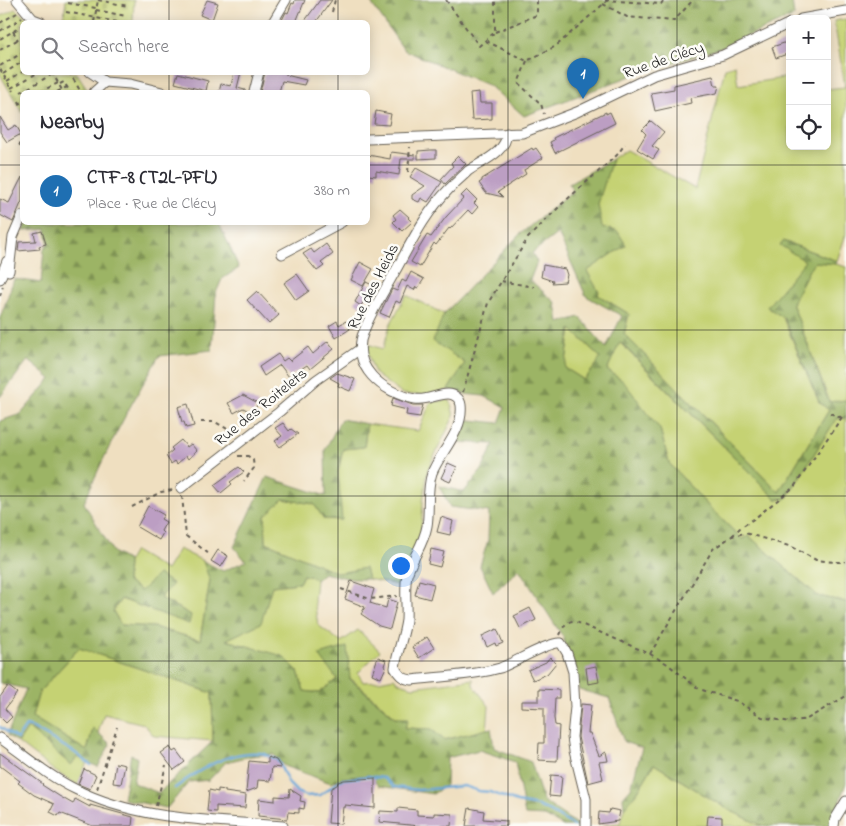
<!DOCTYPE html>
<meta charset="utf-8">
<style>
:root{--surface:#fff;--page:#f2f2f3;--text:#2b2b33;--muted:#7c7c81;--line:#e1e1e2;--accent:#1f6fb2}
body{margin:0;font-family:"Indie Flower",sans-serif;background:var(--page);color:var(--text)}
.controls{position:absolute;right:15px;top:15px;display:grid;overflow:hidden;border-radius:8px;box-shadow:0 2px 12px #0003}
.controls button{width:45px;height:45px;display:grid;place-items:center;padding:0;border:0;border-bottom:1px solid var(--line);background:var(--surface);color:var(--text);font:25px sans-serif}
.you{position:absolute;left:400px;top:565px;width:18px;height:18px;margin:-12px;border:4px solid #fff;border-radius:50%;background:#1a73e8;box-shadow:0 0 0 8px #1a73e833}
.badge{display:grid;place-items:center;width:32px;height:32px;border-radius:50%;background:var(--accent);color:#fff;font-size:16px;font-weight:700}
.pin{position:absolute;translate:-50% -41px;filter:drop-shadow(0 1px 2px #0008)}
.pin::after{content:'';position:absolute;top:26px;width:18px;height:15px;background:inherit;clip-path:polygon(0 0,100% 0,50% 100%)}
.list{margin:0;padding:0;list-style:none}
h2{display:flex;justify-content:space-between;align-items:center;height:65px;margin:0;padding:0 20px;font-size:21px}
h2 small{font-size:16px;font-weight:400;color:var(--muted)}
.list li{display:grid;grid-template-columns:32px 1fr auto;gap:15px;align-items:center;box-sizing:border-box;height:70px;padding:0 20px;border-top:1px solid var(--line)}
.list b{display:block;font-size:19px;white-space:nowrap}
.list p{margin:0;font-size:16px;white-space:nowrap;color:var(--muted)}
.list em{font-size:16px;font-style:normal;color:var(--muted)}
.icon{flex:none;width:28px;height:28px;fill:none;stroke:currentColor;stroke-width:2;stroke-linecap:round;stroke-linejoin:round}
.map{position:relative;flex:none;width:846px;height:826px;overflow:hidden}
.search{position:absolute;background:var(--surface);box-shadow:0 2px 12px #0003;left:20px;top:20px;width:350px;height:55px;display:flex;align-items:center;gap:12px;box-sizing:border-box;padding:0 18px;border-radius:8px;color:var(--muted);font-size:19px}
.panel{position:absolute;background:var(--surface);box-shadow:0 2px 12px #0003;left:20px;top:90px;width:350px;height:135px;border-radius:8px}
.map>svg:first-child{display:block}
</style>
<div class="map">
<svg width="846" height="826" viewBox="0 0 846 826">
<defs>
<pattern id="forest-firs" width="22" height="20" patternUnits="userSpaceOnUse" patternTransform="scale(1.25)"><rect width="22" height="20" fill="#9cb465"/><path d="M5 1l3.5 6h-7zM16 11l3.5 6h-7z" fill="#7e9252"/></pattern>
<pattern id="cemetery-stones" width="16" height="16" patternUnits="userSpaceOnUse" patternTransform="scale(1.25)"><rect width="16" height="16" fill="#c5d273"/><path d="M2 7V4a2 2 0 0 1 4 0v3zM10 15v-3a2 2 0 0 1 4 0v3z" fill="#a9b463"/></pattern>
</defs>
<rect width="100%" height="100%" fill="#fdfcf7"/>
<filter id="ink" filterUnits="userSpaceOnUse"><feTurbulence type="fractalNoise" baseFrequency=".02" numOctaves="2"/><feDisplacementMap in="SourceGraphic" scale="10" xChannelSelector="R" yChannelSelector="G"/><feConvolveMatrix kernelMatrix="1 2 1 2 8 2 1 2 1" color-interpolation-filters="sRGB"/></filter>
<filter id="wash" filterUnits="userSpaceOnUse"><feTurbulence type="fractalNoise" baseFrequency=".0096" numOctaves="4" result="noise"/><feDisplacementMap in="SourceGraphic" scale="20" xChannelSelector="R" yChannelSelector="G"/><feGaussianBlur stdDeviation="1.12" result="paint"/><feColorMatrix in="noise" values="0 0 0 0 0 0 0 0 0 0 0 0 0 0 0 0 0 1.4 0 .05"/><feComposite in="paint" operator="in"/></filter>
<g filter="url(#wash)">
<rect width="100%" height="100%" fill="#efdfc0"/>
<g fill="#c5d273" stroke="#707748">
<polygon points="846,19 846,234 837,261 783,241 781,245 806,261 783,318 819,402 829,410 779,492 624,334 629,314 598,295 587,271 625,245 618,232 602,227 597,204 612,159 626,150 695,189 725,68 735,65 738,85 790,77 790,146 827,146 827,89 845,87 834,21"/>
<polygon points="816,262 836,264 846,267 846,400 830,403 792,303 809,269"/>
<polygon points="406,295 444,314 434,341 465,363 448,390 431,396 402,394 375,374 364,343 383,349 390,325"/>
<polygon points="571,329 600,357 597,364 584,380 565,368"/>
<polygon points="619,342 776,499 786,499 836,419 846,418 846,602 818,596 749,536 742,539 709,507 669,463 660,429 607,370"/>
<polygon points="450,400 454,416 428,469 423,502 421,533 406,568 402,586 368,579 365,569 338,573 266,542 265,515 283,499 314,504 324,519 341,520 338,472 343,449 364,447 367,424 418,431 431,402"/>
<polygon points="179,549 203,561 210,580 200,640 153,627 121,625 113,611 121,599 141,606 191,615 160,598 172,584 141,591 127,582 128,561 134,551 166,570"/>
<polygon points="303,575 313,577 316,580 314,600 318,625 341,642 358,630 380,651 358,673 363,682 379,681 394,678 400,683 413,687 473,679 473,685 489,706 487,730 444,740 431,729 405,728 397,718 350,678 337,679 319,693 304,691 298,671 225,640 260,623 271,586 299,583"/>
<polygon points="79,648 212,693 213,741 154,736 144,724 104,714 98,733 93,729 87,751 32,717 39,692"/>
<polygon points="28,728 71,765 76,756 87,762 78,785 56,772 18,743"/>
<polygon points="654,764 729,810 763,826 602,826 620,823 624,808 638,791"/>
</g>
<g fill="url(#forest-firs)" stroke="#5c6840" fill-rule="evenodd">
<polygon points="369,0 792,0 794,16 721,48 636,74 524,116 490,86 404,50"/>
<path d="M612,159L598,204L602,227L618,232L626,245L587,271L599,292L598,295L629,314L624,334L779,492L829,410L819,402L784,318L767,307L805,261L780,245L783,241L837,261L836,264L815,262L809,270L792,303L829,402L846,400V418L836,419L786,499H776L620,342L607,370L623,381L660,429L669,463L709,507L742,539L749,536L818,596L846,602V783L831,826H763L729,810L654,764L638,791L624,808L623,797L631,788L642,748L624,742L609,698L580,690L563,637L519,569L493,593L480,566L488,540L489,512L450,507L439,486L464,492L482,470L494,444L454,442L461,419L499,423L505,407L484,396L463,394L448,390L465,363L433,341L444,314L519,235L573,191L569,184ZM558,233L586,296L622,316L606,348L580,317L559,323L556,303L530,280L537,262L532,253ZM571,329L600,357L597,364L584,380L565,368Z"/>
<path d="M28,223H219L239,268L222,279L216,293L212,350L159,356C131,404 105,451 84,503L113,552L128,561L127,582L141,591L158,574L173,584L160,598L191,615L189,624L121,599L113,611L121,625L153,627L200,640L210,581L203,561L223,571L246,561L234,547L267,477L326,496L325,450L341,419L367,424L364,447L343,449L338,472L342,520L324,519L314,504L283,499L265,516L266,542L338,573L365,568L368,579H352L324,573L316,580L313,577L303,575L299,583L272,586L261,623L226,640L283,656L298,671L304,691L319,693L337,679L319,655L347,647L350,679L396,718H409L405,728L431,729L444,740L491,728L494,748L531,762L543,801L579,826H563L545,816L525,815L515,762L479,750L447,758L446,785L433,794L379,786L369,775L342,778L331,783L284,766L273,754L251,756L226,762L209,780L189,782L167,808L123,799L131,754L137,758L133,783L159,793L213,741L212,693L79,648L39,692L32,717L87,751L93,728L110,744L98,767L77,757L71,765L28,728L18,743L7,735L26,689L0,683V421L21,414L51,379L28,360L0,397V318L14,279L41,283L44,249L48,243L46,229L23,231Z"/>
</g>
<g fill="url(#cemetery-stones)" stroke="#707748">
<polygon points="66,0 134,0 133,22 63,22"/>
<polygon points="15,9 32,22 22,22 22,72 77,73 89,92 22,92 22,113 0,74 0,17"/>
</g>
<g fill="none" stroke-linecap="round" stroke-linejoin="round">
<g stroke="#66a4d8" stroke-width="2.5">
<polyline points="0,727 17,739 26,726 33,728 74,752 91,765"/>
<path d="M175,788C198,770 229,750 260,753C267,754 273,758 278,761L289,784L297,792L306,796L320,795L341,780L368,776L384,778L394,787L418,790L464,786L479,791L490,792L517,802L538,806L549,811L574,826"/>
</g>
</g>
<g id="blocks">
<g fill="#bc9ec3">
<polygon points="207,0 218,3 212,20 200,15"/>
<polygon points="295,0 305,0 296,22 281,22 286,12 288,13 292,3 294,4"/>
<polygon points="320,0 332,0 316,22 304,22"/>
<polygon points="790,41 790,53 776,58 772,47"/>
<polygon points="234,72 241,72 237,88 245,90 245,92 219,92 221,84 231,86"/>
<polygon points="265,72 286,72 286,75 306,80 304,85 282,81 279,92 260,92"/>
<polygon points="178,73 208,81 206,91 175,83"/>
<polygon points="713,76 715,86 719,86 717,93 690,98 691,103 655,111 651,93 674,89 674,85"/>
<polygon points="479,92 480,103 492,103 492,119 472,120 470,93"/>
<polygon points="376,111 391,114 389,125 374,124"/>
<polygon points="606,112 606,114 610,112 615,123 555,153 550,142 554,140 553,138"/>
<polygon points="0,117 8,130 16,125 21,134 7,142 0,132"/>
<polygon points="651,121 664,132 652,146 659,150 653,159 637,149 646,134 642,130"/>
<polygon points="532,148 533,150 536,148 543,158 524,170 526,174 498,192 503,197 486,193 479,183 482,181 482,179"/>
<polygon points="431,150 436,150 436,158 418,159 418,151"/>
<polygon points="391,152 415,155 415,159 401,159 399,175 376,171 376,176 368,175 368,155 390,159"/>
<polygon points="458,156 466,164 445,184 441,179 453,166 451,163"/>
<polygon points="416,168 442,182 428,202 421,198 419,202 412,199 412,195 425,186 410,177"/>
<polygon points="22,177 22,201 13,222 0,215 0,199 9,203"/>
<polygon points="467,190 477,200 474,203 478,207 472,214 468,210 450,229 449,228 436,245 434,243 420,267 411,262 427,235 431,237 446,217 464,198 461,196"/>
<polygon points="400,209 409,217 408,218 412,222 402,231 393,222 396,219 393,215"/>
<polygon points="42,231 46,244 39,246 40,249 18,251 19,242 36,241 34,233"/>
<polygon points="326,244 333,254 321,263 324,266 317,271 303,254 311,249 314,253"/>
<polygon points="360,262 373,269 363,286 351,280"/>
<polygon points="543,265 565,269 567,275 565,282 552,283 553,281 541,277"/>
<polygon points="411,272 424,279 418,288 416,287 414,290 407,286 400,303 396,301 389,317 380,313 392,289 397,291 402,280 406,282"/>
<polygon points="297,274 309,291 296,300 284,283"/>
<polygon points="366,282 372,285 361,306 355,302"/>
<polygon points="257,291 279,315 269,324 247,300"/>
<polygon points="337,321 339,325 346,321 350,329 336,338 329,326"/>
<polygon points="328,341 334,349 310,369 307,365 289,377 280,365 264,376 259,367 278,354 283,361 287,358 290,361 308,347 313,354"/>
<polygon points="337,373 355,379 350,391 338,386 339,383 330,378"/>
<polygon points="243,395 258,403 253,413 243,408 234,413 228,403"/>
<polygon points="393,398 413,405 423,405 420,417 406,415 407,410 391,406"/>
<polygon points="188,404 194,426 186,428 184,422 182,422 178,407"/>
<polygon points="283,423 289,431 291,429 298,434 280,447 275,441 282,436 275,428"/>
<polygon points="181,440 187,447 191,444 197,451 188,459 186,456 177,464 175,461 171,464 166,456 173,450 171,448"/>
<polygon points="448,463 457,467 450,482 441,478"/>
<polygon points="239,467 244,472 230,482 232,484 221,493 214,485"/>
<polygon points="148,506 164,515 161,519 166,522 161,531 163,533 159,540 137,527"/>
<polygon points="441,517 453,521 450,535 437,532"/>
<polygon points="431,549 444,552 440,567 428,564"/>
<polygon points="218,550 228,556 221,567 211,561"/>
<polygon points="419,580 434,584 430,599 415,595"/>
<polygon points="351,581 374,589 370,603 386,608 388,599 397,602 390,629 379,626 361,614 365,607 345,599"/>
<polygon points="530,608 536,620 520,628 514,616"/>
<polygon points="497,629 503,643 496,646 495,643 487,647 482,636"/>
<polygon points="427,637 434,648 419,658 412,647"/>
<polygon points="378,657 386,660 384,666 386,667 381,678 372,674"/>
<polygon points="550,657 556,663 547,674 533,680 528,670 546,662"/>
<polygon points="596,666 599,682 588,684 586,668"/>
<polygon points="8,686 17,693 5,709 12,717 6,723 0,717 0,697"/>
<polygon points="539,689 559,690 559,698 555,698 554,718 555,725 559,726 557,761 538,760 539,743 544,743 544,708 521,707 521,701 539,701"/>
<polygon points="581,704 591,705 588,733 590,733 599,756 606,752 608,761 599,762 603,779 588,783 578,737"/>
<polygon points="170,747 173,752 176,750 185,762 174,770 161,753"/>
<polygon points="0,753 43,784 42,785 59,796 73,804 75,799 90,807 90,805 133,817 132,826 93,826 60,813 58,816 50,812 54,804 34,795 18,783 20,781 0,766"/>
<polygon points="268,757 276,760 281,768 272,767 270,781 258,780 257,788 246,792 249,761 268,763"/>
<polygon points="116,763 125,765 121,784 113,783"/>
<polygon points="84,769 96,775 90,789 78,784"/>
<polygon points="551,775 562,776 560,797 549,796"/>
<polygon points="375,778 375,808 345,805 345,807 343,807 341,824 328,823 331,788 337,785 338,782 344,780"/>
<polygon points="218,789 225,790 225,792 246,795 245,808 216,806 216,812 207,811 209,790 218,792"/>
<polygon points="290,789 301,796 300,801 305,802 304,809 299,808 299,813 288,812 287,819 258,816 259,799 275,801 275,796 289,797"/>
<polygon points="398,808 417,810 417,815 434,816 434,813 452,814 451,826 420,826 379,822 380,811 398,812"/>
<polygon points="469,808 484,811 483,819 507,821 507,826 466,826"/>
<polygon points="610,809 620,811 618,821 598,824 599,812 609,813"/>
<polygon points="708,816 722,817 722,826 707,826"/>
</g>
</g>
</g>
<g filter="url(#ink)">
<use href="#blocks" fill-opacity="0" stroke="#666055" stroke-width="1"/>
<g fill="none" stroke-linecap="round" stroke-linejoin="round">
<g stroke="#666055" stroke-width="11">
<g id="minor">
<polyline points="17,0 33,19 41,22"/>
<polyline points="801,19 846,11"/>
<polyline points="273,22 286,0"/>
<polyline points="90,72 105,82 130,84 162,92"/>
<polyline points="94,92 105,82"/>
<polyline points="254,92 259,72"/>
<path d="M507,133C506,153 482,161 468,171C462,177 455,183 449,189C424,214 409,247 392,277C382,295 371,312 364,331C349,366 383,393 415,399C427,401 436,394 448,394C454,394 460,398 461,405C464,431 440,452 432,473C426,490 430,509 427,526C424,544 412,558 407,575C404,589 407,605 406,620C404,636 397,652 395,668C400,676 403,679 412,680C438,677 477,675 500,668C514,663 550,641 561,643L567,653L573,672L575,707L572,737L574,751L586,799V826"/>
<polyline points="368,139 522,133 577,112 654,75 723,55 790,23"/>
<polyline points="282,254 342,222"/>
<polyline points="9,271 13,237 22,216"/>
<polyline points="0,279 7,261"/>
<polyline points="181,488 279,412 316,380 360,349"/>
<path d="M0,738C24,755 48,776 75,789C138,821 214,820 283,826"/>
<polyline points="834,826 835,819 846,801"/>
</g>
</g>
<g stroke="#666055" stroke-width="2" stroke-dasharray="4 4" stroke-linecap="butt">
<polyline points="98,0 128,6"/>
<polyline points="446,0 479,46 495,32 495,0"/>
<polyline points="605,0 661,4 664,0"/>
<polyline points="68,3 96,8"/>
<polyline points="603,4 627,17 674,21 693,0"/>
<polyline points="96,10 126,16"/>
<polyline points="66,12 117,22"/>
<polyline points="332,12 335,0"/>
<polyline points="94,22 98,0"/>
<polyline points="0,23 17,13"/>
<polyline points="0,31 22,18"/>
<polyline points="13,31 18,40"/>
<polyline points="495,32 537,15 537,0"/>
<polyline points="0,39 22,26"/>
<polyline points="486,41 527,61 556,46 608,0"/>
<polyline points="0,50 22,37"/>
<polyline points="527,61 518,83 541,104 544,114"/>
<polyline points="0,66 22,53"/>
<polyline points="0,69 13,91"/>
<polyline points="52,72 63,92"/>
<polyline points="69,72 81,92"/>
<polyline points="3,74 22,62"/>
<polyline points="7,81 22,72"/>
<polyline points="60,84 64,82 70,92"/>
<polyline points="11,88 39,72"/>
<polyline points="21,92 56,72"/>
<polyline points="40,92 58,83"/>
<polyline points="57,92 67,87"/>
<polyline points="19,101 22,108"/>
<polyline points="19,144 22,147"/>
<polyline points="408,172 410,147"/>
<polyline points="501,281 534,287"/>
<polyline points="0,296 3,286"/>
<polyline points="463,392 488,303 528,238 562,204 617,155 625,144"/>
<polyline points="830,413 839,417 846,416"/>
<polyline points="201,422 215,422 236,434"/>
<polyline points="238,456 248,456 253,460 254,468 244,481"/>
<polyline points="182,496 186,536 209,554"/>
<polyline points="132,507 161,492 173,490"/>
<polyline points="732,536 740,528 755,518 794,487 842,417"/>
<polyline points="341,589 370,599 397,596"/>
<path d="M560,635C563,628 565,621 574,621L650,654L666,663L699,689L737,701L762,717L790,722L807,719L846,696"/>
<polyline points="650,654 713,549 732,536 745,533 792,547 816,560 834,562 846,562"/>
<polyline points="97,789 117,727"/>
<polyline points="156,806 166,765"/>
</g>
<use href="#minor" stroke="#fff" stroke-width="9"/>
</g>
</g>
<path fill="none" stroke="#1c1c1c" stroke-width="1" stroke-opacity="0.55" d="M169,0V22M338,0V22M508,0V826M677,0V826M169,72V92M338,72V92M0,165H22M368,165H846M169,222V826M338,222V826M0,330H846M0,496H846M0,661H846"/>
<g text-anchor="middle" stroke-width="5" stroke-linejoin="round" paint-order="stroke">
<g font-size="16" fill="#1c1c1c" stroke="#fdfcf7">
<text transform="translate(663 59) rotate(-19)" y="6">Rue de Clécy</text>
<text transform="translate(372 286) rotate(-63)" y="6">Rue des Heids</text>
<text transform="translate(260 406) rotate(-39)" y="6">Rue des Roitelets</text>
</g>
</g>
</svg>
<div class="controls">
<button>+</button>
<button>−</button>
<button><svg class="icon" aria-label="locate" viewBox="0 0 24 24"><circle cx="12" cy="12" r="6"/><path d="M12 2v4M12 18v4M2 12h4M18 12h4"/></svg></button>
</div>
<div class="you"></div>
<div class="pin badge" style="left:583px;top:99px">1</div>
<div class="search"><svg class="icon" aria-label="search" viewBox="0 0 24 24"><circle cx="10" cy="10" r="6"/><path d="M15 15l6 6"/></svg>Search here</div>
<section class="panel">
<h2>Nearby<small></small></h2>
<ul class="list">
<li><span class="badge">1</span><div><b>CTF-8 (T2L-PFL)</b><p>Place · Rue de Clécy</p></div><em>380 m</em></li>
</ul>
</section>
</div>
